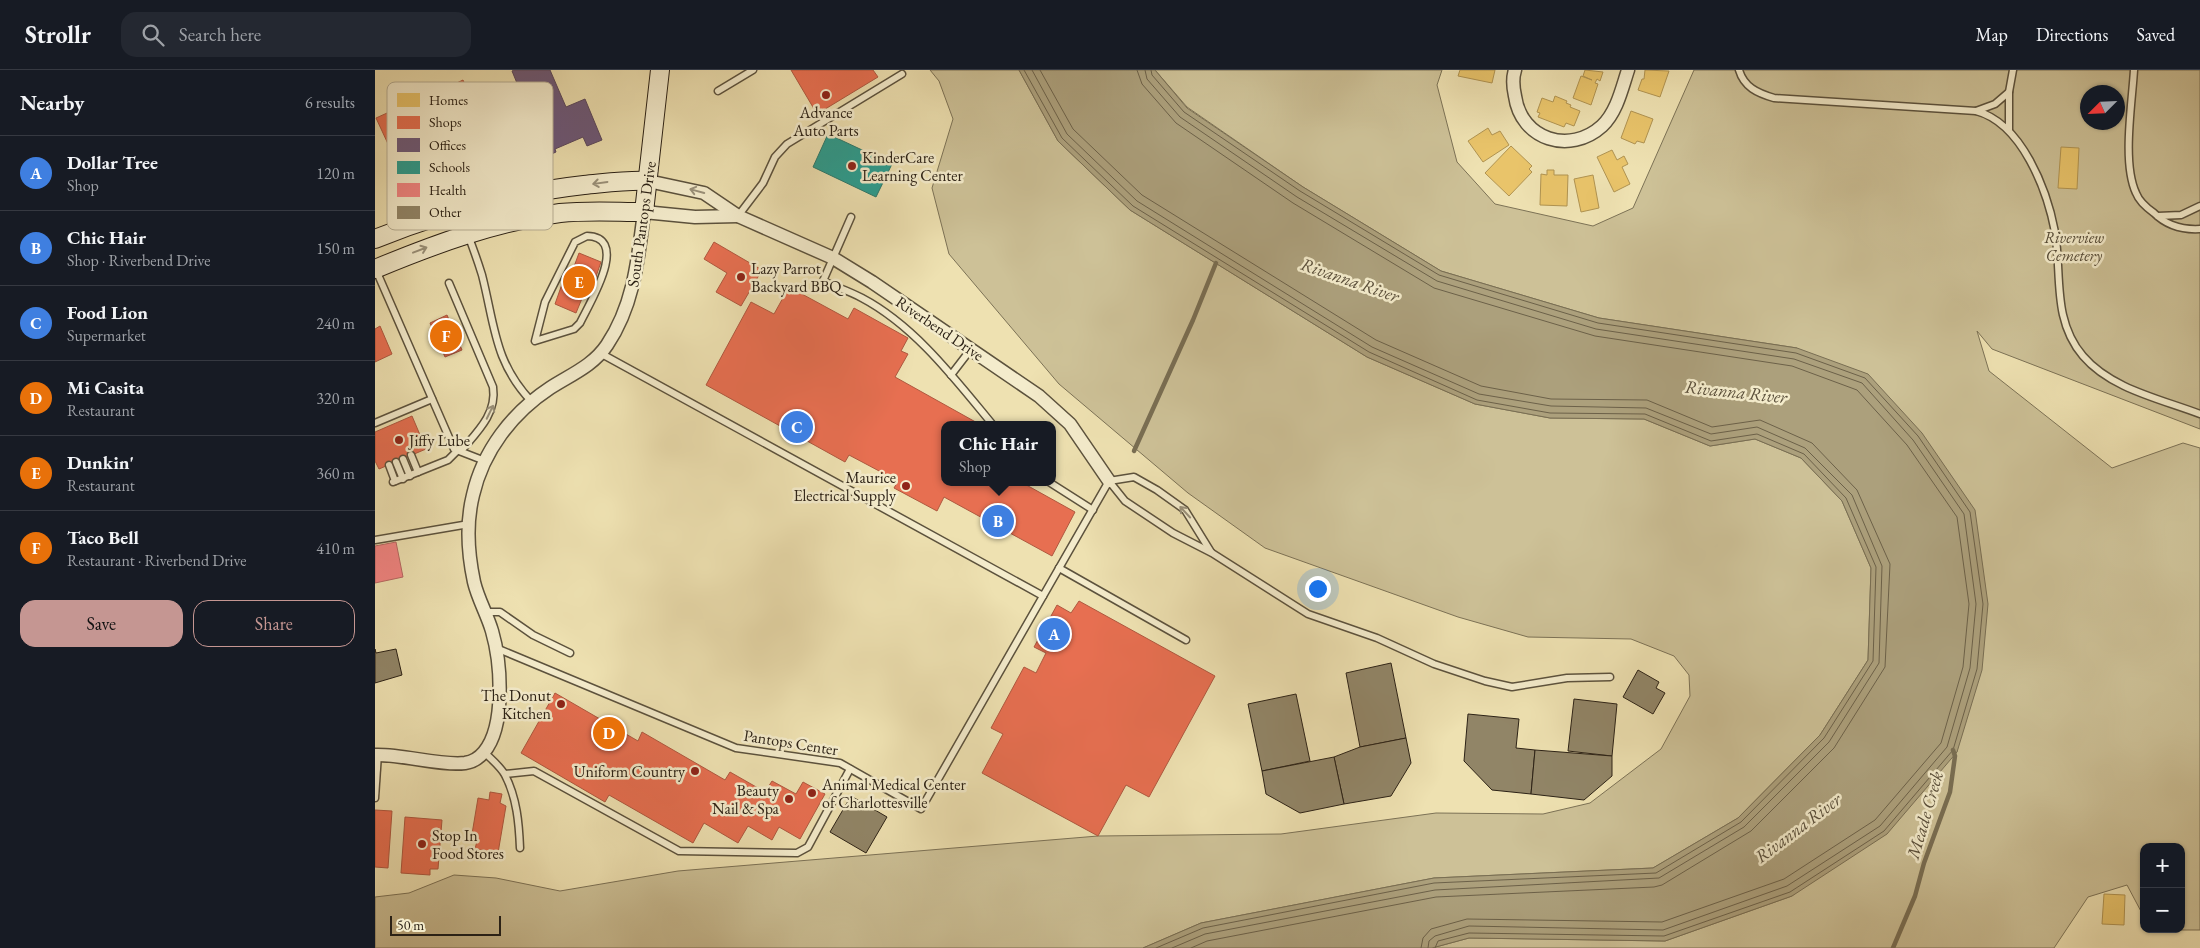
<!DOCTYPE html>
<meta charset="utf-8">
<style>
:root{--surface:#171b24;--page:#242831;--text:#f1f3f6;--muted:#9ea1a6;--line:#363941;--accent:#c59692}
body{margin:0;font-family:"EB Garamond",serif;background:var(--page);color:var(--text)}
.controls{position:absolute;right:15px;bottom:15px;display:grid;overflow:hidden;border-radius:10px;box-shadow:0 1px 4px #0004}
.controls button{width:45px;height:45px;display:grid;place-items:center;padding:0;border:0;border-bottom:1px solid var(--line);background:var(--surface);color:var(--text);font:25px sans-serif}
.compass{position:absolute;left:1705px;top:15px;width:45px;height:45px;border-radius:50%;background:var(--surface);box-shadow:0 1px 4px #0004;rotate:246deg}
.scale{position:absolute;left:15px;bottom:12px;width:111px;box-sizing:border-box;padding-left:5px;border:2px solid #2c2216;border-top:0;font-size:14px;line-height:18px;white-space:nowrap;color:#2c2216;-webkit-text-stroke:4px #f4eccc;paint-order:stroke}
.you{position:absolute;left:942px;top:518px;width:18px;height:18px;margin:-12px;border:4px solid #fff;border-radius:50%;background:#1a73e8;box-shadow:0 0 0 8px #1a73e833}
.badge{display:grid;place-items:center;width:32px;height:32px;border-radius:50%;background:var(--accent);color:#fff;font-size:16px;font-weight:700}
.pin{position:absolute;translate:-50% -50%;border:2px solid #fff;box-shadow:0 1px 5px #0006}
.popup{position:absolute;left:566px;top:351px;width:115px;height:65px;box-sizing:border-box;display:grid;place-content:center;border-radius:10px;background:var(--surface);filter:drop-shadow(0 1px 4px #0005);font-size:16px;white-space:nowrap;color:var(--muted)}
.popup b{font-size:19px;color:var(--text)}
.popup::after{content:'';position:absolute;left:50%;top:100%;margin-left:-10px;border:10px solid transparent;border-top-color:var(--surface)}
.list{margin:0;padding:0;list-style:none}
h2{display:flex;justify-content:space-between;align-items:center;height:65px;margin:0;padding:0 20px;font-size:21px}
h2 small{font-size:16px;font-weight:400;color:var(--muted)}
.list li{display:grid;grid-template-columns:32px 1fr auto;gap:15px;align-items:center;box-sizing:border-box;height:75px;padding:0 20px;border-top:1px solid var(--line)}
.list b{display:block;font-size:19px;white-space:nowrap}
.list p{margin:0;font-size:16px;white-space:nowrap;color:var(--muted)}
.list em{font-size:16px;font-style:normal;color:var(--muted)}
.actions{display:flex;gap:10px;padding:15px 20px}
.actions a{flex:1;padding:11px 0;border:1px solid var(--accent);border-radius:15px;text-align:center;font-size:18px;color:var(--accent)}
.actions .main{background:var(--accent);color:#111}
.icon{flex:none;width:28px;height:28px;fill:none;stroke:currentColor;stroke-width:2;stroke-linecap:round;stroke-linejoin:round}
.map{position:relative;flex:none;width:1825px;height:878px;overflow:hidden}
header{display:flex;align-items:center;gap:30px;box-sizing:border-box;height:70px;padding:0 25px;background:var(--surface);border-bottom:1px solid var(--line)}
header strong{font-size:24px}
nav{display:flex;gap:28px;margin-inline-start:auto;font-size:18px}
.search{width:350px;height:45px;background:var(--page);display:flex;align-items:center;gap:12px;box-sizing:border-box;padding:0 18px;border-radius:15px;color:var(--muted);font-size:19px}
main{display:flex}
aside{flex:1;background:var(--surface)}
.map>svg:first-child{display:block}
</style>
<header>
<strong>Strollr</strong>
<div class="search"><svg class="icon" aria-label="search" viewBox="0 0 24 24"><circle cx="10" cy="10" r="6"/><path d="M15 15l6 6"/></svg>Search here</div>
<nav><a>Map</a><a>Directions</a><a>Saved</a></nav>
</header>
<main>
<aside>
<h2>Nearby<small>6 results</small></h2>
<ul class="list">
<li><span class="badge" style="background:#3f7fe0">A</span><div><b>Dollar Tree</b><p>Shop</p></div><em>120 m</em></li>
<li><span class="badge" style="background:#3f7fe0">B</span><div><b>Chic Hair</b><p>Shop · Riverbend Drive</p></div><em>150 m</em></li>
<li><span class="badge" style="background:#3f7fe0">C</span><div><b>Food Lion</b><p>Supermarket</p></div><em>240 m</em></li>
<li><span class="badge" style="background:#e8710a">D</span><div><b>Mi Casita</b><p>Restaurant</p></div><em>320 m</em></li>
<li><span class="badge" style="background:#e8710a">E</span><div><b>Dunkin'</b><p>Restaurant</p></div><em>360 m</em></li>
<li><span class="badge" style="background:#e8710a">F</span><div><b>Taco Bell</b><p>Restaurant · Riverbend Drive</p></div><em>410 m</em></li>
</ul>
<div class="actions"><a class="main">Save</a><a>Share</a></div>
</aside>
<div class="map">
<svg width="1825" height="878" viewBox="0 0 1825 878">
<rect width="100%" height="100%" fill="#eee1b1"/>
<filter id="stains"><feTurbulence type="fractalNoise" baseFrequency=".004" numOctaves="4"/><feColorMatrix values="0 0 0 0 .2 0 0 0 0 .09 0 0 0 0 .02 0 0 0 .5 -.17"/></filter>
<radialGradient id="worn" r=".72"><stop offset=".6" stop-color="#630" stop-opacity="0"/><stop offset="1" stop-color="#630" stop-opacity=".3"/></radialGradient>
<g fill="#cdc197" stroke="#7c7256" fill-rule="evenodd">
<polygon points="555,0 644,0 683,71 755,140 992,287 1100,334 1175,348 1269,349 1335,376 1380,369 1426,388 1467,431 1496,498 1493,590 1445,665 1363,748 1278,798 1059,808 826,853 768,878 0,878 0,827 34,823 79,805 121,808 185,821 303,801 723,766 906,764 1061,743 1168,744 1215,733 1286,679 1315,626 1314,605 1299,586 1256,569 1153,567 1083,547 890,478 813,423 684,314 574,184 557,118 578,49 564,11"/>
<path d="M780,0H1067L1062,15L1082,92L1120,134L1218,156L1258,138L1319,0H1825V359L1617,279L1602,261L1614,301L1737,398L1808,373L1825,378V860H1775L1806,859V777H1769V847L1752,815L1713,827L1679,878H1057L1094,868L1290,871L1417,826L1582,682L1422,278L1224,248L1066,201L928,117L812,37ZM1712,22H1742V52H1712Z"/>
</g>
<polygon fill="#aca07c" stroke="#796e53" points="644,0 780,0 812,38 928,117 1066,201 1224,248 1422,278 1493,304 1547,363 1600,440 1613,534 1607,600 1582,682 1512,764 1417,826 1290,871 1094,868 1057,878 768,878 826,853 1059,808 1278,798 1363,748 1445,665 1493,590 1496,498 1467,431 1426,388 1380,369 1335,376 1269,349 1175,348 1100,334 992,287 755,140 683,71"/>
<g fill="#e9c46a" stroke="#b09351">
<polygon points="1085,0 1120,0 1117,13 1083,6"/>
<polygon points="1210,0 1228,2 1225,11 1222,9 1220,13 1223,14 1216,35 1198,28 1206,6 1217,10 1208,6"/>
<polygon points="1270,0 1294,1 1285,27 1263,20 1267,9 1269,9"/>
<polygon points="1180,26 1192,31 1191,33 1196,35 1195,37 1205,41 1199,56 1191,53 1189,57 1163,47 1165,43 1162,42 1167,28 1178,32"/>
<polygon points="1256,41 1278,49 1269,73 1262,71 1260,74 1246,68"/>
<polygon points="1113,58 1117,65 1125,61 1134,75 1108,92 1093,71"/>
<polygon points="1136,76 1157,96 1154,99 1157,102 1134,126 1110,103"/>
<polygon points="1686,77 1704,78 1702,119 1683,118"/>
<polygon points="1237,80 1242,90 1249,86 1253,94 1247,97 1255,114 1239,122 1222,87"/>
<polygon points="1172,100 1179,100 1179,105 1193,105 1192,136 1165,135 1166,104 1172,105"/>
<polygon points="1218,105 1224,138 1206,142 1199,109"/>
<polygon points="1729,824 1750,825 1749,855 1727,854"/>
</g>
<g fill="#e76f51" stroke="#af583f">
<polygon points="416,0 498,0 503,7 442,44"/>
<polygon points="88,10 106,51 83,61 80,53 69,58 72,64 51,73 48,67 37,73 40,80 20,89 1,48 21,39 25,48 68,29 65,21"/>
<polygon points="339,172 387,200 366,236 341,222 352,203 329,189"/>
<polygon points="204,183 226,192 216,221 213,227 208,226 201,243 180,234 192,200 197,202"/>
<polygon points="414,217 473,249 479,238 533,268 526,281 533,284 520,307 606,355 569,355 569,412 646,412 700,442 677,486 569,427 562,441 519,418 523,411 474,385 470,392 331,315 376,232 399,244"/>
<polygon points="72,245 87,280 70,287 55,253"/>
<polygon points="5,256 17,284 0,292 0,259"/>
<polygon points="37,346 51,379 4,399 0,391 0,362"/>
<polygon points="704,531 840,606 774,727 751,715 723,766 607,703 628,664 616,658 649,597 661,603 671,583 659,577 682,535 696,543"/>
<polygon points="180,623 263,671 267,662 350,710 355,702 390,722 397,711 421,724 428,712 450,724 425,769 404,757 397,770 373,756 363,773 329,753 318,773 234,725 230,732 146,683"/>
<polygon points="115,722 127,724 125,733 131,736 123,783 100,779 102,771 96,770 103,728 114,730"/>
<polygon points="0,740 17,741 13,798 0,797"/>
<polygon points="30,747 67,750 63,799 55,799 55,805 26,803"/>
</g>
<polygon fill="#6d597a" stroke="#5a485c" points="139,0 175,0 191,37 210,29 227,70 212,76 208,67 180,79 181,82 172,86 137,1"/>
<polygon fill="#2a9d8f" stroke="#2b786b" points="453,64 517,94 501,127 438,97"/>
<polygon fill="#f28482" stroke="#b76762" points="21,472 28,507 0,513 0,476"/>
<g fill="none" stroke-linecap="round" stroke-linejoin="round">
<g stroke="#6c6149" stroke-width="1">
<polyline points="649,0 687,68 758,136 994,282 1102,330 1175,343 1270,344 1336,371 1382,364 1429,384 1471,428 1501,497 1498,591 1449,668 1366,752 1281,803 1059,813 828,858 781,878"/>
<polyline points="657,0 692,64 762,131 997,277 1104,324 1176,336 1271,338 1336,364 1382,357 1430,378 1477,425 1507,496 1504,593 1454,672 1369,757 1284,808 1060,820 830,864 797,878"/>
<polyline points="665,0 698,59 767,125 1001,270 1106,316 1176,329 1272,330 1337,357 1385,350 1437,373 1482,420 1515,494 1510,597 1459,678 1376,761 1287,815 1279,817 1061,827 832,871 816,878"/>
<polyline points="762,0 767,14 801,53 918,133 1059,218 1220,266 1417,296 1482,320 1532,375 1582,447 1594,534 1588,597 1566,673 1500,750 1409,809 1287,852 1092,849 1056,859 1048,868 1046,878"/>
<polyline points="770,0 772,9 805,47 922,127 1062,211 1221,259 1419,289 1487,313 1538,370 1589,444 1601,534 1595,598 1572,677 1505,756 1412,816 1288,860 1094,856 1060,866 1054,871 1053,878"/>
<polyline points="776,0 777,5 809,42 925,121 1064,205 1223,253 1421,283 1490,308 1543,366 1595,442 1608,534 1602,599 1578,680 1509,761 1415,822 1289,866 1094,863 1063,871 1060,878"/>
</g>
<g stroke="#796e53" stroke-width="4.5">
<polyline points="759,381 818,250 841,193"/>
<polyline points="1518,878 1540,826 1549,793 1575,722 1580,686 1578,680"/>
</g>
</g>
<g fill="#918567" stroke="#2c2216">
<polygon points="0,579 1,583 21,579 27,605 0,613"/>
<polygon points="1016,593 1031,668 985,677 971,603"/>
<polygon points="1263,600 1284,612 1281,618 1290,623 1278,644 1248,627"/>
<polygon points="921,624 935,691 887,701 873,634"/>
<polygon points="1199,629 1242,634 1237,686 1193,681"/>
<polygon points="1093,644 1144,649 1141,678 1160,680 1156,724 1117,720 1089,691"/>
<polygon points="1031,668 1036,693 1016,726 969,734 959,687 985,677"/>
<polygon points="1160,680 1237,686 1237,706 1209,730 1156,724"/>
<polygon points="959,687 969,734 925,743 891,724 887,701"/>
<polygon points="476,726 512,747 491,783 455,762"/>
</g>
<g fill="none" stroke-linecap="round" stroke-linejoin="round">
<g stroke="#5c523d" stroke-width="9">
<g id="lane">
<path d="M1364,0C1369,17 1382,23 1399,28L1601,41C1647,53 1672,120 1680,162C1687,204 1677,250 1708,286C1736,319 1786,329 1825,344"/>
<path d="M1759,0C1757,34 1747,93 1761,123C1764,131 1772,138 1779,143C1791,155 1808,160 1825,159"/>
<polyline points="343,21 378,0"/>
<polyline points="1634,22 1638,0"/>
<polyline points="1601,41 1620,34 1634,22 1634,60"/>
<polyline points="363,146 388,113 400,87 412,74 527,4"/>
<polyline points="1783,146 1806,145 1825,136"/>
<path d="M476,147L448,211C461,217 474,221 487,228C540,256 580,309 618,355"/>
<path d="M93,165C98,178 103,192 107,205C120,256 119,292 157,332"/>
<path d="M212,166C256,167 214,234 205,253L199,259L160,271L170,232L200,172Z"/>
<polyline points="1,200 79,379 110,391"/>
<path d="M74,213L118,317C122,344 102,362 86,381"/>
<polyline points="225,283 668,526"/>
<polyline points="576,305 596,279"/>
<polyline points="0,353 57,329"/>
<polyline points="36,385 43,402"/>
<polyline points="28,389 35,406"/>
<polyline points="21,392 28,409"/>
<polyline points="14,395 20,411"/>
<polyline points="734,411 750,431 798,463 837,483 933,544 1002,568 1059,594 1110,611 1137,617 1192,608 1235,607"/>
<polyline points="734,411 759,407 782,420 810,440 836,482"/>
<polyline points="18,412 73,390 83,380"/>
<polyline points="674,412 718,440"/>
<polyline points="0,470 94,454"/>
<polyline points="684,498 811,570"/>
<polyline points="110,542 125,542 158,565 195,583"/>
<polyline points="121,578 361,678 465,693 546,739 734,411"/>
<path d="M109,682C116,689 126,697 130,705C142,728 144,754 145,778"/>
<polyline points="130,704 159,701 304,781 422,783 433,777 475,699"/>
<polyline points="0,728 3,684"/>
</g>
</g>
<g stroke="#5c523d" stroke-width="15">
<g id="street">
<path d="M1140,0C1137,9 1138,17 1140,26C1146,70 1195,85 1227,56C1242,42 1247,18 1253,0"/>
<polyline points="273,111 329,123 363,146 458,188 497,212 664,326 695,354 734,411"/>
<path d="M0,685C28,684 65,696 90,693C97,692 104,688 109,682C131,656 126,592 117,561C112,544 103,529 99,512C93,484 91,453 98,425C108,381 137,343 175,318C195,305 218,296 232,275C259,235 263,189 269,142L320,147L363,146"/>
</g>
</g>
<g stroke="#2c2216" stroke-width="20">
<g id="secondary">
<path d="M0,169C67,142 137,123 209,115C231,113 251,110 273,111"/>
<path d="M0,199C60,174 120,152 185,143C213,140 241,142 269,142L285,0"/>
</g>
</g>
<use href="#lane" stroke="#f4eccc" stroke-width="6"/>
<use href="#street" stroke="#f4eccc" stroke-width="12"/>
<use href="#secondary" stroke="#f4eccc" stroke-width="18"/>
</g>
<defs><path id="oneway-shaft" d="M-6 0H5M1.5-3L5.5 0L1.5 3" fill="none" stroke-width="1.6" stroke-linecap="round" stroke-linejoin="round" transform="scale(1.25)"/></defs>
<g stroke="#9a917a">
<use href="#oneway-shaft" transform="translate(225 113) rotate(172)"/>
<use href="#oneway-shaft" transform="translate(322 121) rotate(-165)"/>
<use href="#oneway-shaft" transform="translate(45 180) rotate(-21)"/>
<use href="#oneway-shaft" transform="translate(115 342) rotate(-64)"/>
<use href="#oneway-shaft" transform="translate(810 442) rotate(-133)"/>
</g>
<g fill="#8f2418" stroke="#f4eccc" stroke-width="2">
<circle cx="451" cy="25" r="5"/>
<circle cx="477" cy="96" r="5"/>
<circle cx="366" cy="207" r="5"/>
<circle cx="24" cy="370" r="5"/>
<circle cx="531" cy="416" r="5"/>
<circle cx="186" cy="634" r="5"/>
<circle cx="320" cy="701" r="5"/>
<circle cx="437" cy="723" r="5"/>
<circle cx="414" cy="729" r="5"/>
<circle cx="47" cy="774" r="5"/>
</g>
<g text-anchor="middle" stroke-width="5" stroke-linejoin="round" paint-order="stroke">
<g font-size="16" fill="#2c2216" stroke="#f4eccc" text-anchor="start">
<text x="451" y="48" text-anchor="middle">Advance<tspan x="451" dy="18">Auto Parts</tspan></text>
<text x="487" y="93">KinderCare<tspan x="487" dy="18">Learning Center</tspan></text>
<text x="376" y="204">Lazy Parrot<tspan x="376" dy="18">Backyard BBQ</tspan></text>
<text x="34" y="376">Jiffy Lube</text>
<text x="521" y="413" text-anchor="end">Maurice<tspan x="521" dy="18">Electrical Supply</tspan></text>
<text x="176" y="631" text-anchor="end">The Donut<tspan x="176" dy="18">Kitchen</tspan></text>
<text x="310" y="707" text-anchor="end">Uniform Country</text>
<text x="447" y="720">Animal Medical Center<tspan x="447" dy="18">of Charlottesville</tspan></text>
<text x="404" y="726" text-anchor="end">Beauty<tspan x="404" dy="18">Nail &amp; Spa</tspan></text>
<text x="57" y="771">Stop In<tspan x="57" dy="18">Food Stores</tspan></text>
</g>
<g font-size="16" fill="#2c2216" stroke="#f4eccc">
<text transform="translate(266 154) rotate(-82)" y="6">South Pantops Drive</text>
<text transform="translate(565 258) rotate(34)" y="6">Riverbend Drive</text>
<text transform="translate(416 672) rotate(9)" y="6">Pantops Center</text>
</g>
<g font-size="16" font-style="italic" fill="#544a36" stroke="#f4eccc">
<text x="1699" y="173">Riverview<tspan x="1699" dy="18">Cemetery</tspan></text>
</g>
<g font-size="18" font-style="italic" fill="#594e3a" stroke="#f4eccc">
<text transform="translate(975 210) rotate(19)" y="6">Rivanna River</text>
<text transform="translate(1361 322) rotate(6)" y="6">Rivanna River</text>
<text transform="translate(1550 745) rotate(-74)" y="6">Meade Creek</text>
<text transform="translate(1423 758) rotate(-37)" y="6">Rivanna River</text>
</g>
</g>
<rect x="12" y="12" width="166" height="148" rx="8" fill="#f4eccc" stroke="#b8af95" stroke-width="1"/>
<rect x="22" y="23" width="23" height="14" fill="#e9c46a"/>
<rect x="22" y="46" width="23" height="13" fill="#e76f51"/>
<rect x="22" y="68" width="23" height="14" fill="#6d597a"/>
<rect x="22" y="91" width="23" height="13" fill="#2a9d8f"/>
<rect x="22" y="113" width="23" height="14" fill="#f28482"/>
<rect x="22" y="136" width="23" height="13" fill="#918567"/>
<g font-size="14" fill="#2c2216">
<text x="54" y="35">Homes</text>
<text x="54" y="57">Shops</text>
<text x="54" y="80">Offices</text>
<text x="54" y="102">Schools</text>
<text x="54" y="125">Health</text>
<text x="54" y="147">Other</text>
</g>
<rect width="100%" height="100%" filter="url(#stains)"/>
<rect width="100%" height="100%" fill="url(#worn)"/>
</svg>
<div class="controls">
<button>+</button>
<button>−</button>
</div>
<svg class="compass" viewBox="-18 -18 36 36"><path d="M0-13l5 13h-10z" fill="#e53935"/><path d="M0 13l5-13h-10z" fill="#9ea1a6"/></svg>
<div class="scale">50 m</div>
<div class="you"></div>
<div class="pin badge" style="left:679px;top:564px;background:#3f7fe0">A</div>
<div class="pin badge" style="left:623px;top:451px;background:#3f7fe0">B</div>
<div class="popup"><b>Chic Hair</b>Shop</div>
<div class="pin badge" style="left:422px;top:357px;background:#3f7fe0">C</div>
<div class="pin badge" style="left:234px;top:663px;background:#e8710a">D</div>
<div class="pin badge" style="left:204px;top:212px;background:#e8710a">E</div>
<div class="pin badge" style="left:71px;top:266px;background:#e8710a">F</div>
</div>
</main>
